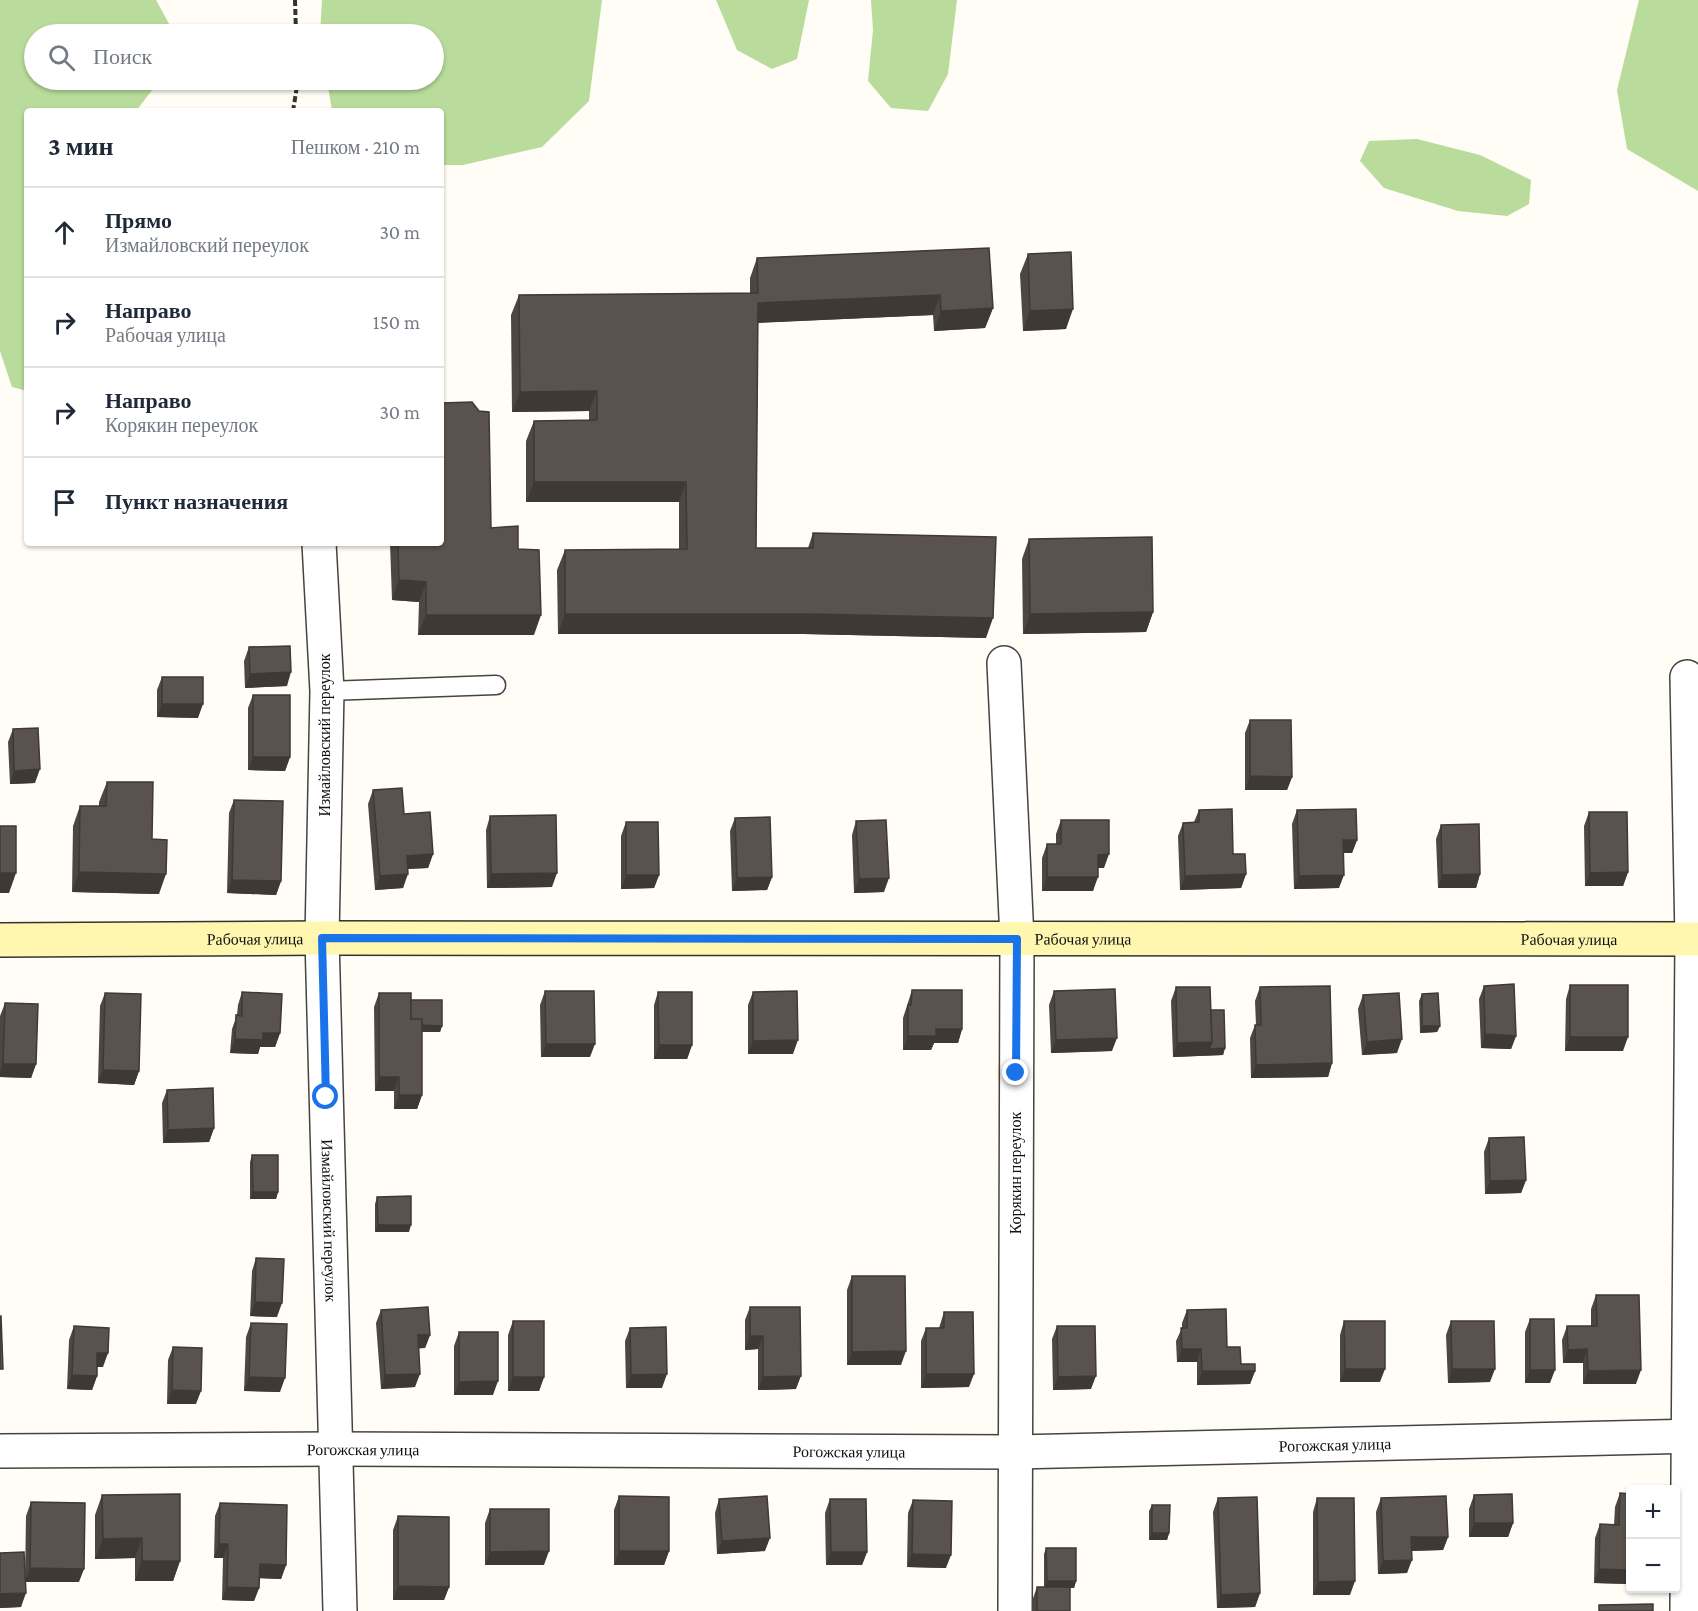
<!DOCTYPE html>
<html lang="ru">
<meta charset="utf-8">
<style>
:root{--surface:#fff;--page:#f6f6f7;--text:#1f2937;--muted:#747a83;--line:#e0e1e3}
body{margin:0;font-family:"Crimson Pro",serif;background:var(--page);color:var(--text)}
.controls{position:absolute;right:18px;bottom:18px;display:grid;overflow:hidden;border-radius:6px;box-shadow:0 2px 4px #0004}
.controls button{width:54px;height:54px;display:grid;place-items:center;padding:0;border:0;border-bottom:2px solid var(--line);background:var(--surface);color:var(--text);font:30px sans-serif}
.stop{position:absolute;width:18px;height:18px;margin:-14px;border:4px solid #1a73e8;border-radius:50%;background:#fff}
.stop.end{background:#1a73e8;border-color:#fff;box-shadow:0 2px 6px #0008}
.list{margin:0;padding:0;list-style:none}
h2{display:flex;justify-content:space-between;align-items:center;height:78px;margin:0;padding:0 24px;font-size:26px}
h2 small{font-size:20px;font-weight:400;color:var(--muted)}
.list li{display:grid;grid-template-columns:39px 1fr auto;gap:18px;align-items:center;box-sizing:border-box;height:90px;padding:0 24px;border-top:2px solid var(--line)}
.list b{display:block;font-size:22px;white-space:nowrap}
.list p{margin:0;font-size:20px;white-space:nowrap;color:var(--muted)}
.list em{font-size:20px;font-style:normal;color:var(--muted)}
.icon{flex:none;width:33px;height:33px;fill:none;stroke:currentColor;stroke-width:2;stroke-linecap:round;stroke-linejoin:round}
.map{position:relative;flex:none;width:1698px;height:1611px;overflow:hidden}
.search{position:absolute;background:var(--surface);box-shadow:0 2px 4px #0004;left:24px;top:24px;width:420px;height:66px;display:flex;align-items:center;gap:15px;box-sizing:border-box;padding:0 21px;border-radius:33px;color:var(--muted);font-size:22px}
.panel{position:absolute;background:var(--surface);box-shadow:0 2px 4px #0004;left:24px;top:108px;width:420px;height:438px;border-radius:6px}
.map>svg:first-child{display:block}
</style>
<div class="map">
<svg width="1698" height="1611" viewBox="0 0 1698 1611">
<rect width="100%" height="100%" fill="#fffdf5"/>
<g fill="#b9dc9c">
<polygon points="0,0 156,0 173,31 172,34 34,34 34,80 160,80 136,111 27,111 27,391 12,387 0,351"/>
<polygon points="322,0 602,0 589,101 542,147 463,165 441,165 441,111 332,111 327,80 434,80 434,34 320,34"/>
<polygon points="716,0 809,0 797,59 772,69 737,50"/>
<polygon points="871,0 957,0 948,74 928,111 891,108 868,81 873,30"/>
<polygon points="1639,0 1698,0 1698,191 1627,149 1617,90"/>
<polygon points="1417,139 1480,155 1531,180 1529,204 1507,216 1458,211 1384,188 1360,161 1369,141"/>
</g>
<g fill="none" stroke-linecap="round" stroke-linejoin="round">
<g stroke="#444" stroke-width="21">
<polyline id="lane" points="327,691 496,685"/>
</g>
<g stroke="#444" stroke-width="36">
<g id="street">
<path id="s1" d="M319,543L327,691L322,938L340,1611"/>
<polyline points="1004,663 1017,939 1015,1611"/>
<polyline points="1687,677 1692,939 1687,1611"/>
<path id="s2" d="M0,1451L335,1449L1015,1452L1698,1436"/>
</g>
</g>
<g stroke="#333" stroke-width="36">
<g id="secondary">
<path id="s3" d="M0,940L322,938L1698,939"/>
</g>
</g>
<g stroke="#333" stroke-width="4" stroke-dasharray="6 3" stroke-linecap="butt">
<polyline points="295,0 296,34"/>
<polyline points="293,111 298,80"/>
</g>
<use href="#lane" stroke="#fff" stroke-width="18"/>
<use href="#street" stroke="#fff" stroke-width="33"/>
<use href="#secondary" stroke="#fff6b0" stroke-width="33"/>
</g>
<g fill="#4d4742">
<polygon points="989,248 993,308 985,328 934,331 933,315 758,323 756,548 808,548 813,533 986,638 804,634 558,634 557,570 565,550 679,549 679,502 526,502 526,441 534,421 589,420 589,411 512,412 511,315 519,295 750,293 750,278 757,258"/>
<polygon points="1028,254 1066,329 1023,331 1020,274"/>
<polygon points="491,528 518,549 534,635 418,635 419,602 392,600 390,543 441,543"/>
<polygon points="1029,539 1153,612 1146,632 1023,634 1022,559"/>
<polygon points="249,647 287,686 245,688 244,661"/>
<polygon points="162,677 198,718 157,717 157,690"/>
<polygon points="253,695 290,757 285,771 248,770 248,708"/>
<polygon points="1250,720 1292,777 1287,790 1245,790 1245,733"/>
<polygon points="13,729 35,783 10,784 8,742"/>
<polygon points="107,782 152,839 159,894 72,892 73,826 80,806 99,806 99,802"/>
<polygon points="373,790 404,814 433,854 428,868 408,869 403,888 375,890 368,804"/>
<polygon points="234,800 281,881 276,895 227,893 229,813"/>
<polygon points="1199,810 1233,854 1246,874 1241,888 1180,890 1178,836 1183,823 1194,822"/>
<polygon points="1297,810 1357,840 1352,853 1344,853 1339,888 1294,889 1292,824"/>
<polygon points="1589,812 1628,872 1623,886 1585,886 1584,826"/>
<polygon points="490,816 552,887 487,888 486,830"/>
<polygon points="735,818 772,877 767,890 732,891 730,831"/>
<polygon points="1061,820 1104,868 1098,868 1093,891 1042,891 1042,858 1047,844 1056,844 1056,834"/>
<polygon points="856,821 884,892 854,893 852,835"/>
<polygon points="626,822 659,875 654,888 621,889 621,836"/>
<polygon points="1441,825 1480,874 1476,888 1438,888 1436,839"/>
<polygon points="1570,985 1623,1051 1565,1051 1566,999"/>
<polygon points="1484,986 1516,1036 1511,1049 1481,1048 1479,999"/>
<polygon points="1176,987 1211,1010 1225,1048 1223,1055 1173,1057 1171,1001"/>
<polygon points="1260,987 1332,1063 1328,1077 1251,1078 1250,1038 1255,1025 1256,1025 1255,1001"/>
<polygon points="912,990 962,1029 958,1043 934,1043 931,1050 903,1050 903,1018"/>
<polygon points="545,991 590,1057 541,1057 540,1005"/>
<polygon points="1054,991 1112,1051 1051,1053 1049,1005"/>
<polygon points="242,992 280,1033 275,1047 260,1047 258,1054 230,1053 232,1029 237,1015 238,1005"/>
<polygon points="658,992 692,1045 687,1059 654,1059 654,1005"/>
<polygon points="753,992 793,1054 748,1054 748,1005"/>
<polygon points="105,993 139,1071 134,1085 98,1083 100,1006"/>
<polygon points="379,993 411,1000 442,1026 440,1032 422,1032 422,1095 417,1109 394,1109 394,1091 375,1091 374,1007"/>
<polygon points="1422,994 1440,1026 1437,1032 1420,1033 1419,1001"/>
<polygon points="1363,995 1397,1053 1362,1055 1358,1009"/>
<polygon points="5,1003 36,1064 31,1078 0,1077 0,1016"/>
<polygon points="167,1090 214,1128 209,1142 163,1143 162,1103"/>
<polygon points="1489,1138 1526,1180 1521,1193 1485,1194 1484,1152"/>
<polygon points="252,1155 278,1192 276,1199 250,1199 250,1162"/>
<polygon points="377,1197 409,1232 375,1232 375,1204"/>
<polygon points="256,1258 277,1317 250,1316 252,1271"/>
<polygon points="852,1276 901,1365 847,1365 847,1290"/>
<polygon points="1596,1295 1636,1384 1583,1384 1583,1363 1563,1363 1562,1340 1567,1326 1591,1326 1591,1309"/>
<polygon points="750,1307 796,1389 758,1390 758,1349 745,1350 745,1320"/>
<polygon points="381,1310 430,1335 425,1348 418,1348 415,1387 381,1389 376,1323"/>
<polygon points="1187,1310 1227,1347 1241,1364 1255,1371 1250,1384 1197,1385 1197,1362 1177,1362 1176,1341 1182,1328 1182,1323"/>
<polygon points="944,1312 969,1387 921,1388 921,1341 926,1328 939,1328"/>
<polygon points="1530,1319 1550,1383 1525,1383 1525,1332"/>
<polygon points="513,1321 544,1377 539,1391 508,1391 508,1335"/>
<polygon points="1344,1321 1380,1382 1340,1382 1340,1335"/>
<polygon points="1451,1321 1490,1382 1448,1383 1446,1335"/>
<polygon points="251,1323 280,1392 244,1391 246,1337"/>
<polygon points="74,1326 103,1367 97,1367 97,1376 92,1390 67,1389 69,1340"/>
<polygon points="1057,1326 1091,1389 1053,1390 1052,1339"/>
<polygon points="630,1328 662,1388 626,1388 625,1341"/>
<polygon points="459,1332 493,1395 454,1395 454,1346"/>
<polygon points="173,1347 196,1404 167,1404 168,1360"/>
<polygon points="1620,1493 1630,1494 1630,1584 1594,1583 1595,1538 1600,1524 1614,1525 1615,1507"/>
<polygon points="102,1495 180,1561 173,1581 135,1581 135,1558 95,1559 95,1515"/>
<polygon points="1474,1495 1513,1523 1508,1537 1469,1537 1469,1509"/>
<polygon points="619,1496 669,1551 664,1565 614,1565 614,1510"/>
<polygon points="1218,1498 1260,1593 1255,1607 1217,1608 1213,1512"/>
<polygon points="1317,1498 1350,1595 1313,1595 1313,1512"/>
<polygon points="1381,1498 1448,1537 1443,1550 1411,1551 1407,1573 1378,1574 1376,1512"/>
<polygon points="719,1499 765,1551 717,1554 715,1513"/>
<polygon points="830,1499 867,1552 862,1565 826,1565 825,1513"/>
<polygon points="913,1500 946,1568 907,1567 908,1513"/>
<polygon points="31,1502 79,1582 26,1582 21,1607 0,1608 0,1553 25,1579 26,1516"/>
<polygon points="220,1503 286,1565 281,1579 259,1578 259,1588 254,1601 222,1600 223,1558 214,1558 215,1516"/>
<polygon points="1152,1505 1169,1533 1167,1540 1149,1540 1149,1511"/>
<polygon points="490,1509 544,1565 485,1565 485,1523"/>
<polygon points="398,1516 449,1587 444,1600 393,1600 393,1530"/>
<polygon points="1046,1548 1076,1581 1074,1588 1070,1588 1070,1611 1032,1611 1032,1601 1037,1587 1044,1587 1044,1554"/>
</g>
<g fill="#3f3936">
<polygon points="940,295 933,315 751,323 758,303"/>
<polygon points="993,308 985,328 934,331 941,311"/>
<polygon points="1073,309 1066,329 1023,331 1030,311"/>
<polygon points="597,391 589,411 512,412 520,392"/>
<polygon points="534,482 686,482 679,502 526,502"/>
<polygon points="399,580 426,582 419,602 392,600"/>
<polygon points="1153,612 1146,632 1023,634 1030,614"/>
<polygon points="565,614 811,614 993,618 986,638 804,634 558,634"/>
<polygon points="426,615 541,615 534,635 418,635"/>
<polygon points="291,672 287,686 245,688 250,674"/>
<polygon points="162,704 203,704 198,718 157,717"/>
<polygon points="253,757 290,757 285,771 248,770"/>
<polygon points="40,769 35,783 10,784 14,771"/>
<polygon points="1250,776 1292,777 1287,790 1245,790"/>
<polygon points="1343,840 1357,840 1352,853 1338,853"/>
<polygon points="433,854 428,868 402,869 407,856"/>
<polygon points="1109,854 1104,868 1093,868 1098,855"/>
<polygon points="79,872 166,874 159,894 72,892"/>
<polygon points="1628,872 1623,886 1585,886 1590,873"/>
<polygon points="0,873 16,873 9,893 0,893"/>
<polygon points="557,873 552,887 487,888 491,874"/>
<polygon points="408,874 403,888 375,890 380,876"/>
<polygon points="1246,874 1241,888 1180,890 1185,876"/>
<polygon points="1480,874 1476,888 1438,888 1442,875"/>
<polygon points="626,875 659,875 654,888 621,889"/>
<polygon points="1344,875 1339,888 1294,889 1299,876"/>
<polygon points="772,877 767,890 732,891 737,878"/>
<polygon points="1047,877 1098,877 1093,891 1042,891"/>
<polygon points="889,878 884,892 854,893 859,879"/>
<polygon points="232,880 281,881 276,895 227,893"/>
<polygon points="409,1025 442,1026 440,1032 407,1032"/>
<polygon points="1422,1026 1440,1026 1437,1032 1420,1033"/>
<polygon points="936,1029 962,1029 958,1043 934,1043 931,1050 903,1050 908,1036"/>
<polygon points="263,1033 280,1033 275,1047 260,1047 258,1054 230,1053 235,1039"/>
<polygon points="1485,1034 1516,1036 1511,1049 1481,1048"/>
<polygon points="1570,1037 1628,1037 1623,1051 1565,1051"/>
<polygon points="1117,1038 1112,1051 1051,1053 1056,1040"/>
<polygon points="1402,1039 1397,1053 1362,1055 1367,1042"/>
<polygon points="798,1040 793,1054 748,1054 753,1041"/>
<polygon points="1212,1042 1225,1048 1223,1055 1173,1057 1177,1043"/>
<polygon points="546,1044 595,1044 590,1057 541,1057"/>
<polygon points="659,1045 692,1045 687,1059 654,1059"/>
<polygon points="1332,1063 1328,1077 1251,1078 1256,1065"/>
<polygon points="3,1064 36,1064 31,1078 0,1077 0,1072"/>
<polygon points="103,1070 139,1071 134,1085 98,1083"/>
<polygon points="379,1077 399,1077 394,1091 375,1091"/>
<polygon points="399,1095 422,1095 417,1109 394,1109"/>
<polygon points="214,1128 209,1142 163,1143 168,1130"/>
<polygon points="1526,1180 1521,1193 1485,1194 1490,1181"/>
<polygon points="253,1192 278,1192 276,1199 250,1199"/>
<polygon points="378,1225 411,1225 409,1232 375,1232"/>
<polygon points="255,1302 282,1303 277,1317 250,1316"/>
<polygon points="418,1335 430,1335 425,1348 413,1349"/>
<polygon points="750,1336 763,1336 758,1349 745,1350"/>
<polygon points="1182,1349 1201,1349 1197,1362 1177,1362"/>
<polygon points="1587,1349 1583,1363 1563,1363 1568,1350"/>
<polygon points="906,1351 901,1365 847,1365 852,1352"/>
<polygon points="97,1353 108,1353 103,1367 92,1367"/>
<polygon points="1345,1369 1385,1369 1380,1382 1340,1382"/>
<polygon points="1452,1369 1495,1369 1490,1382 1448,1383"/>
<polygon points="1530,1370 1555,1370 1550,1383 1525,1383"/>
<polygon points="1641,1370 1636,1384 1583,1384 1588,1371"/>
<polygon points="1202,1371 1255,1371 1250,1384 1197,1385"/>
<polygon points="420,1374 415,1387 381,1389 385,1375"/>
<polygon points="667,1374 662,1388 626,1388 631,1375"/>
<polygon points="926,1374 974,1374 969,1387 921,1388"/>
<polygon points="72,1375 97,1376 92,1390 67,1389"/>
<polygon points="801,1376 796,1389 758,1390 763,1377"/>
<polygon points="1096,1376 1091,1389 1053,1390 1058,1377"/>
<polygon points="249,1377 285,1378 280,1392 244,1391"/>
<polygon points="513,1377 544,1377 539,1391 508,1391"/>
<polygon points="498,1381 493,1395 454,1395 459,1382"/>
<polygon points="172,1390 201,1391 196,1404 167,1404"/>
<polygon points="1474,1523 1513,1523 1508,1537 1469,1537"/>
<polygon points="1152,1533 1169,1533 1167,1540 1149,1540"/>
<polygon points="1411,1537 1448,1537 1443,1550 1406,1551"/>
<polygon points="142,1538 135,1558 95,1559 103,1539"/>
<polygon points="770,1538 765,1551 717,1554 722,1541"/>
<polygon points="219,1544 228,1544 223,1558 214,1558"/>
<polygon points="549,1551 544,1565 485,1565 490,1552"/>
<polygon points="619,1551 669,1551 664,1565 614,1565"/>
<polygon points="831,1552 867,1552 862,1565 826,1565"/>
<polygon points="912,1554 951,1555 946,1568 907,1567"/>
<polygon points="1412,1560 1407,1573 1378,1574 1383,1561"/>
<polygon points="142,1561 180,1561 173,1581 135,1581"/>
<polygon points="260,1564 286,1565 281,1579 255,1578"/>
<polygon points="30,1568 84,1569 79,1582 25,1582"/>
<polygon points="1599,1569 1630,1570 1630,1584 1594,1583"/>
<polygon points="1047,1581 1076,1581 1074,1588 1044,1588"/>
<polygon points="1355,1581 1350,1595 1313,1595 1318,1582"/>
<polygon points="398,1586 449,1587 444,1600 393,1600"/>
<polygon points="227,1587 259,1588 254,1601 222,1600"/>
<polygon points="26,1593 21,1607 0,1608 0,1594"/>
<polygon points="1260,1593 1255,1607 1217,1608 1221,1595"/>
</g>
<g fill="#5a524d" stroke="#3f3936" stroke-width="1.5">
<polygon points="989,248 993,308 941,311 940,295 758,303 756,548 813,548 813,533 996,537 993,618 811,614 565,614 565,550 687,549 686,482 534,482 534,421 597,420 597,391 520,392 519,295 758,293 757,258"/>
<polygon points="1071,252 1073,309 1030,311 1028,254"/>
<polygon points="472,402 479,411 489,412 491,528 518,526 518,549 539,550 541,615 426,615 426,582 399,580 398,543 441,543 441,403"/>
<polygon points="1152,537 1153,612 1030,614 1029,539"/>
<polygon points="290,646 291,672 250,674 249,647"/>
<rect x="162" y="677" width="41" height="27"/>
<rect x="253" y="695" width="37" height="62"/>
<polygon points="1250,720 1291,720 1292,777 1250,776"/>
<polygon points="38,728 40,769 14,771 13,729"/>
<polygon points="107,782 153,782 152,839 167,840 166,874 79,872 80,806 106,806"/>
<polygon points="402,788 404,814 430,812 433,854 407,856 408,874 380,876 373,790"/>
<polygon points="234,800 283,801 281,881 232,880"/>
<polygon points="1232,809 1233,854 1245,854 1246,874 1185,876 1183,823 1199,822 1199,810"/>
<polygon points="1356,809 1357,840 1343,840 1344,875 1299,876 1297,810"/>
<polygon points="1589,812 1627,812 1628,872 1590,873"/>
<polygon points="556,815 557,873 491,874 490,816"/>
<polygon points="770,817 772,877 737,878 735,818"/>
<polygon points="886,820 889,878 859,879 856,821"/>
<polygon points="1061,820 1109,820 1109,854 1098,855 1098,877 1047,877 1047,844 1061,844"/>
<polygon points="626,822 658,822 659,875 626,875"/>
<polygon points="1479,824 1480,874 1442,875 1441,825"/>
<rect x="0" y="826" width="16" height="47"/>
<polygon points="1514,984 1516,1036 1485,1034 1484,986"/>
<rect x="1570" y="985" width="58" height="52"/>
<polygon points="1330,986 1332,1063 1256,1065 1255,1025 1261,1025 1260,987"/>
<polygon points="1176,987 1210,987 1212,1042 1177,1043"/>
<polygon points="1115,989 1117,1038 1056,1040 1054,991"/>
<polygon points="912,990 962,990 962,1029 936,1029 936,1036 908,1036 908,1005 911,1005"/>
<polygon points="545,991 594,991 595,1044 546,1044"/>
<polygon points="797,991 798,1040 753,1041 753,992"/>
<polygon points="242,992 282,994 280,1033 263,1033 263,1040 235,1039 236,1015 242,1016"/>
<polygon points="658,992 692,992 692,1045 659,1045"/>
<polygon points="105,993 141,994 139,1071 103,1070"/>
<polygon points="379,993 411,993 411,1019 422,1019 422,1095 399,1095 399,1077 379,1077"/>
<polygon points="1399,993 1402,1039 1367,1042 1363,995"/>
<polygon points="1438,993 1440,1026 1422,1026 1422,994"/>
<polygon points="411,1000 442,1000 442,1026 422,1025 422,1019 411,1019"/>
<polygon points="5,1003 38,1004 36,1064 3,1064"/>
<polygon points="1211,1010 1224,1010 1225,1048 1209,1049 1212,1042"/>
<polygon points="213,1088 214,1128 168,1130 167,1090"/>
<polygon points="1524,1137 1526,1180 1490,1181 1489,1138"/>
<polygon points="252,1155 278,1155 278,1192 253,1192"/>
<polygon points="411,1196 411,1225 378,1225 377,1197"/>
<polygon points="256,1258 284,1259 282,1303 255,1302"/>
<polygon points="852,1276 905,1276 906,1351 852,1352"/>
<polygon points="1596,1295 1639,1295 1641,1370 1588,1371 1587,1349 1568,1350 1567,1326 1597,1326"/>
<polygon points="428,1307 430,1335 418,1335 420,1374 385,1375 381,1310"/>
<polygon points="750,1307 800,1307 801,1376 763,1377 763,1336 750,1336"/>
<polygon points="1226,1309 1227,1347 1240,1347 1241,1364 1255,1364 1255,1371 1202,1371 1201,1349 1182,1349 1181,1328 1187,1328 1187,1310"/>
<polygon points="944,1312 973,1312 974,1374 926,1374 926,1328 944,1328"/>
<polygon points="0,1316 1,1316 3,1369 0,1369"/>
<polygon points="1530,1319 1554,1319 1555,1370 1530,1370"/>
<rect x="513" y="1321" width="31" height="56"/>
<polygon points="1344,1321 1385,1321 1385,1369 1345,1369"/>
<polygon points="1451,1321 1494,1321 1495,1369 1452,1369"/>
<polygon points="251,1323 287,1324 285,1378 249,1377"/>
<polygon points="74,1326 109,1328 108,1353 97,1353 97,1376 72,1375"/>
<polygon points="1057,1326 1095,1326 1096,1376 1058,1377"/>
<polygon points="666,1327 667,1374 631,1375 630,1328"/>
<polygon points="459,1332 498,1332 498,1381 459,1382"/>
<polygon points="173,1347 202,1348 201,1391 172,1390"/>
<polygon points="1620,1493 1630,1494 1630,1570 1599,1569 1600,1524 1619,1525"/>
<polygon points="180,1494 180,1561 142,1561 142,1538 103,1539 102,1495"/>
<polygon points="1512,1494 1513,1523 1474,1523 1474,1495"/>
<polygon points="619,1496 669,1497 669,1551 619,1551"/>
<polygon points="767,1496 770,1538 722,1541 719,1499"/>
<polygon points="1446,1496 1448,1537 1411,1537 1412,1560 1383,1561 1381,1498"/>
<polygon points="1257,1497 1260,1593 1221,1595 1218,1498"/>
<polygon points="1317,1498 1354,1498 1355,1581 1318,1582"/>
<polygon points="830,1499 866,1499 867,1552 831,1552"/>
<polygon points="913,1500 952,1501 951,1555 912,1554"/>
<polygon points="31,1502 85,1503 84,1569 30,1568"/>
<polygon points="220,1503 287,1505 286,1565 260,1564 259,1588 227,1587 228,1544 219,1544"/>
<polygon points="1152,1505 1170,1505 1169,1533 1152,1533"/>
<polygon points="490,1509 549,1509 549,1551 490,1552"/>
<polygon points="398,1516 449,1517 449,1587 398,1586"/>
<polygon points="1046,1548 1076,1548 1076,1581 1047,1581"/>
<polygon points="24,1552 26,1593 0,1594 0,1553"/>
<rect x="1037" y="1587" width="33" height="24"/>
<polygon points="1653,1604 1653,1611 1599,1611 1599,1605"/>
</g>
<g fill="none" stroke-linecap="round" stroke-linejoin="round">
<polyline stroke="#1a73e8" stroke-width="8" points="326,1097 322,938 1017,939 1016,1073"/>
</g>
<g text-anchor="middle" stroke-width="6" stroke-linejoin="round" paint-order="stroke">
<g font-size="16" fill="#111" stroke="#fff">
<text transform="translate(324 735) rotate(-90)" y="6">Измайловский переулок</text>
<text dy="6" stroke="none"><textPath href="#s3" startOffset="255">Рабочая улица</textPath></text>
<text dy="6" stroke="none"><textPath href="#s3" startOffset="1083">Рабочая улица</textPath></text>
<text dy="6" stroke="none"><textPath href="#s3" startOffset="1569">Рабочая улица</textPath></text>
<text transform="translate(1015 1173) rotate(-90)" y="6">Корякин переулок</text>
<text dy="6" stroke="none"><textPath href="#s1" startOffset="678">Измайловский переулок</textPath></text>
<text dy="6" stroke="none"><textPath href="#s2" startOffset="1335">Рогожская улица</textPath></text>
<text dy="6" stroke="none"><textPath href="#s2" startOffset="363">Рогожская улица</textPath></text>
<text dy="6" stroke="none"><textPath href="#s2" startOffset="849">Рогожская улица</textPath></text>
</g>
</g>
</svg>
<div class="controls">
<button>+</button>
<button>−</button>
</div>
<div class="stop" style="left:326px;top:1097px"></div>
<div class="stop end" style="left:1016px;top:1073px"></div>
<div class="search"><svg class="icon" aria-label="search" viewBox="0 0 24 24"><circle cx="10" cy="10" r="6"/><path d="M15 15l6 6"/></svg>Поиск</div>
<section class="panel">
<h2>3 мин<small>Пешком · 210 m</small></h2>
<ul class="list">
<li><svg class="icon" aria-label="ahead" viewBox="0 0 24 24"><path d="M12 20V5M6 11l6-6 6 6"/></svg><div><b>Прямо</b><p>Измайловский переулок</p></div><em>30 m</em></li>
<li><svg class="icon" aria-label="right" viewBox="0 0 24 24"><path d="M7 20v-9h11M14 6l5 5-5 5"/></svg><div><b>Направо</b><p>Рабочая улица</p></div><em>150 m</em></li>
<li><svg class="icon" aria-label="right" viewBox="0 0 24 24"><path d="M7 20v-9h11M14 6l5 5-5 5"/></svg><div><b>Направо</b><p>Корякин переулок</p></div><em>30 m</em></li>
<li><svg class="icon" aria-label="arrive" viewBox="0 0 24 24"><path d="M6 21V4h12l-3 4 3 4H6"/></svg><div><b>Пункт назначения</b></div></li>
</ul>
</section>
</div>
